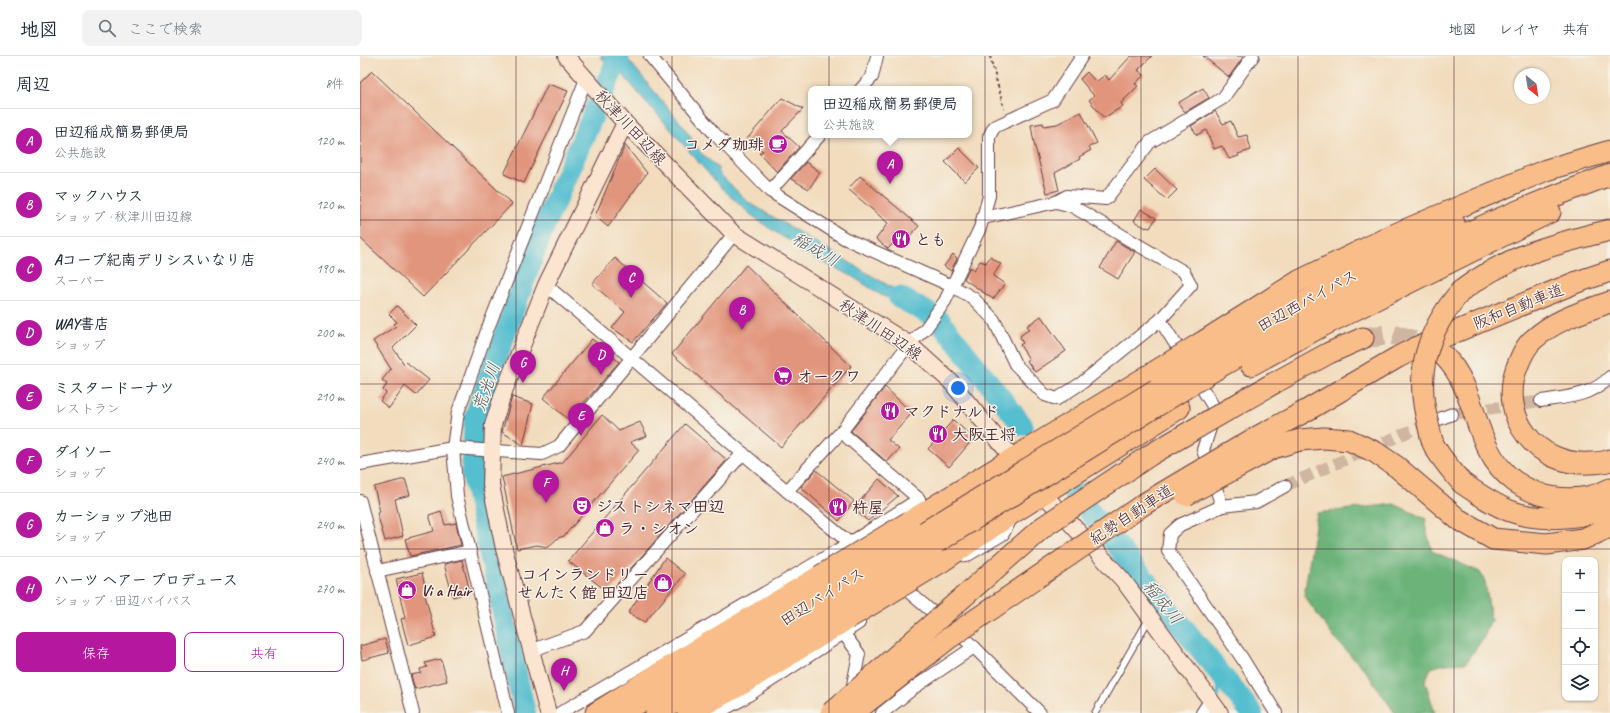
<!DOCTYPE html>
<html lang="ja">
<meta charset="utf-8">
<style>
:root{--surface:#fff;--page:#f2f2f3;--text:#1f2937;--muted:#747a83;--line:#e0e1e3;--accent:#b5179e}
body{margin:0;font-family:Caveat,"Klee One",sans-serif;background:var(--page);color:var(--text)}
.controls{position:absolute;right:12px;bottom:12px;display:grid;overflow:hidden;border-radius:8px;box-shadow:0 1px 3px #0004}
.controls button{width:36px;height:36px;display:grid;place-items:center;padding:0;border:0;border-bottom:1px solid var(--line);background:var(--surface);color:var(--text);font:20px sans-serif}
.compass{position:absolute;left:1154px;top:12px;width:36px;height:36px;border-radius:50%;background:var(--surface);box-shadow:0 1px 3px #0004;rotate:150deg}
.you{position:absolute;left:598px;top:332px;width:14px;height:14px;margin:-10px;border:3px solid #fff;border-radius:50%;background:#1a73e8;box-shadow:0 0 0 6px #1a73e833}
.badge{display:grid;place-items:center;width:26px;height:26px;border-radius:50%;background:var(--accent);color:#fff;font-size:13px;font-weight:700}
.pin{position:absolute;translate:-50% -33px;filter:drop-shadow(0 1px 2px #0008)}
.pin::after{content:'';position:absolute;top:21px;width:14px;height:12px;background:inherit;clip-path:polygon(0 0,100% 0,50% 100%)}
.popup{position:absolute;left:448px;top:30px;width:164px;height:52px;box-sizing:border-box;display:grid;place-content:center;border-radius:8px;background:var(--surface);filter:drop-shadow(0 1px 3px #0005);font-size:13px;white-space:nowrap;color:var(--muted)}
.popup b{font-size:15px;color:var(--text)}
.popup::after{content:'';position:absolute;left:50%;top:100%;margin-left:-8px;border:8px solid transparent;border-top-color:var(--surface)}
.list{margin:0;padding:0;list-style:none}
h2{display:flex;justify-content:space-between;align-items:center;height:52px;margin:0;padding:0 16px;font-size:17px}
h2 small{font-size:13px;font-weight:400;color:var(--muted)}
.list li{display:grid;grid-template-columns:26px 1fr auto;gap:12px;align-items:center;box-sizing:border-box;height:64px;padding:0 16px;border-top:1px solid var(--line)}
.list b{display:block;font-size:15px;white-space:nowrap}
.list p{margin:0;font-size:13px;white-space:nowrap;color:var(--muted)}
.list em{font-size:13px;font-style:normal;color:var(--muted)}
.actions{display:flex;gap:8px;padding:12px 16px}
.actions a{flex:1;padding:9px 0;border:1px solid var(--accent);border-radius:8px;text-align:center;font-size:14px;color:var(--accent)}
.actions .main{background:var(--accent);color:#fff}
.icon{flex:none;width:22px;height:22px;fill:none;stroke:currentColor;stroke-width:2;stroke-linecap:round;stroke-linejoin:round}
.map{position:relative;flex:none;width:1250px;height:657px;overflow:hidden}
header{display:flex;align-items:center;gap:24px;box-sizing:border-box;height:56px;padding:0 20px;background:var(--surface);border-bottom:1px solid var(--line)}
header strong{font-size:19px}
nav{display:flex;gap:22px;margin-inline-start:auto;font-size:14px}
.search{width:280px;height:36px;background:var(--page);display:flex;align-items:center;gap:10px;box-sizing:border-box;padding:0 14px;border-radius:8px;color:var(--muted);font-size:15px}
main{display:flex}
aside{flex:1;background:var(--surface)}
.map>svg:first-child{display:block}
</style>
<header>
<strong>地図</strong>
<div class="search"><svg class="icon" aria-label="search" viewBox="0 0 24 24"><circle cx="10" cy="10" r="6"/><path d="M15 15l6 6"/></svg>ここで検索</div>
<nav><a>地図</a><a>レイヤ</a><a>共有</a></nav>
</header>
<main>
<aside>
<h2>周辺<small>8件</small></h2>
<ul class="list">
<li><span class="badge">A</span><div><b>田辺稲成簡易郵便局</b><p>公共施設</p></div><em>120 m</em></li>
<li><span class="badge">B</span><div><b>マックハウス</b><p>ショップ · 秋津川田辺線</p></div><em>120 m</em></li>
<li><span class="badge">C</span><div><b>Aコープ紀南デリシスいなり店</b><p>スーパー</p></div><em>190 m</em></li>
<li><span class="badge">D</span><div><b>WAY書店</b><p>ショップ</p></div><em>200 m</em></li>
<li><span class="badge">E</span><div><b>ミスタードーナツ</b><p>レストラン</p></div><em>210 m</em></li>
<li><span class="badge">F</span><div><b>ダイソー</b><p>ショップ</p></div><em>240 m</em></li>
<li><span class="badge">G</span><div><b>カーショップ池田</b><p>ショップ</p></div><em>240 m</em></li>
<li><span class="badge">H</span><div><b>ハーツ ヘアー プロデュース</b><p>ショップ · 田辺バイパス</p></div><em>270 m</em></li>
</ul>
<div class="actions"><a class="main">保存</a><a>共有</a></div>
</aside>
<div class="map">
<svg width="1250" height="657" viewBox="0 0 1250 657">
<rect width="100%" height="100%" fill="#f7f3e8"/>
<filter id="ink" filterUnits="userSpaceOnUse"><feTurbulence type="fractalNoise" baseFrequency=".025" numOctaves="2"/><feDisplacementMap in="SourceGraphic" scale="8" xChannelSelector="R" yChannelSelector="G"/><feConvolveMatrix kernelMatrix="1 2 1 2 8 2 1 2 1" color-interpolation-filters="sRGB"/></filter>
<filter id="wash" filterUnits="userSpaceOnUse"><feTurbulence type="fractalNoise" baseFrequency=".012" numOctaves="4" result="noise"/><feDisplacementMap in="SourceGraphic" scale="16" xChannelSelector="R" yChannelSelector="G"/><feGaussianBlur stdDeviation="0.9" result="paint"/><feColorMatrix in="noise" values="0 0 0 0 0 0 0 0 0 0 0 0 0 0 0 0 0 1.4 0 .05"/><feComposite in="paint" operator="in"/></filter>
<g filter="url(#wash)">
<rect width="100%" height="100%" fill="#f2dcbd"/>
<polygon fill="#6cb37a" stroke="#5b6952" points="1034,448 1066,463 1065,469 1072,495 1120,516 1125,526 1131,564 1124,581 1106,607 1084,608 1071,612 1065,625 1075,657 1035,657 1005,614 975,583 944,540 957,457"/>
<path fill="#54becf" stroke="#4f6e7d" d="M240,0H265L324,71L340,96L358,112V116L388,146L566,252L563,256L521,239L490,219L440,196L441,190C385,165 345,114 307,69C290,50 272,31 257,11L253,9L251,11L256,28L254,29L246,20V7Z"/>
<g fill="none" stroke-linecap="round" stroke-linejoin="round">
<polyline stroke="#54becf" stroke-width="3.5" points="857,644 861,619"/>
<g stroke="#54becf" stroke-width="22">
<polyline points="539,241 577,262 583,269 662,369"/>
<polyline points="713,435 892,657"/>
<polyline points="165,657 112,416 115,362 181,177 259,0"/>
</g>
</g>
<g id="blocks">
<g fill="#e2957d">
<polygon points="771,0 792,0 778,14 784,19 775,28 778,30 761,47 763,50 744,62 729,44 734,40 720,23 727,16 736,26 745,19 749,24"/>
<polygon points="843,0 884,0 869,21"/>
<polygon points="12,15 152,148 63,241 0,182 0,27"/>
<polygon points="188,28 208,35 164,127 144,118"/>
<polygon points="843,32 849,42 825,56 818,47"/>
<polygon points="422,42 443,53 422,75 439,91 417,116 399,97 403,95 386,84"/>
<polygon points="855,55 863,68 871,65 878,81 887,79 891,94 878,98 879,100 869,103 862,90 854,93 846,74 837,79 831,70"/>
<polygon points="721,56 737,87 729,91 731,94 719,101 720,103 695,117 699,134 687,137 674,87 671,69 683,67 684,70 697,68"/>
<polygon points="265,89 287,117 248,171 235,160"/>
<polygon points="599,92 619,112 605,126 585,106"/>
<polygon points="446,106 460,116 449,133 431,123"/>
<polygon points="795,113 817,134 807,144 784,124"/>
<polygon points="500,120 559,170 547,183 541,178 528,193 516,183 528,167 488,133"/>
<polygon points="781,153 796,162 790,172 787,171 786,172 774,165"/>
<polygon points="756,185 775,196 758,223 740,212"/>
<polygon points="593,198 597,202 591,215 584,210"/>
<polygon points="630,201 641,208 633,220 645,228 633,243 604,223 610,211 614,214 620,205 626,207"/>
<polygon points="255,202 307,247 273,286 252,272 265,256 232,228"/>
<polygon points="386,209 491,310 421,391 312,298"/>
<polygon points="37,250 56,269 33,292 44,308 46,306 69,324 56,339 45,330 29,352 20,345 26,337 23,334 27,328 22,324 31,313 13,285 36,270 34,268 37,266 29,258"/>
<polygon points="681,260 706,295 675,316 667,305 669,303 660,289 663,287 660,282 661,279 670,273 667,270"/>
<polygon points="232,283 259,306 209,364 183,342"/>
<polygon points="525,331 552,357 528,384 539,393 527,406 491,375"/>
<polygon points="152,341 173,348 163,389 142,376"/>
<polygon points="242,359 259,375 280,366 287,380 270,386 279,394 204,480 198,482 188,491 176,489 157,493 142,421 203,406"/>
<polygon points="593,364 614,382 589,411 568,393"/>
<polygon points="325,368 367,404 249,537 208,505"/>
<polygon points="456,414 494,445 479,465 441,431"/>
<polygon points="45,423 50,439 35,443 43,480 25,485 17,457 20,456 14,431"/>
<polygon points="519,423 538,440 508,465 493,453"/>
<polygon points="81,455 85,469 96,467 101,489 50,500 45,483 74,475 69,459"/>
<polygon points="305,502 325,518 285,566 268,557"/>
<polygon points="102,504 110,536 93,541 84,508"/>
<polygon points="62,517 67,539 65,539 76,581 48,589 41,563 45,562 36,523"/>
<polygon points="25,583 29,597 2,604 0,590"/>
<polygon points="81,603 87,625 55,633 51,619 61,617 60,613 67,611 65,607"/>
</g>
</g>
</g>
<g filter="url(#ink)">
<use href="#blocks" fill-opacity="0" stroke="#633b41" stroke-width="1"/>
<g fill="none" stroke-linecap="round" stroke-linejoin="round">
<g stroke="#d0b6a0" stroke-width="12" stroke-dasharray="12 6" stroke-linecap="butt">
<polyline points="1092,358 1181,345"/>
<polyline points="925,430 1059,371"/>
</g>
<polyline stroke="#d0b6a0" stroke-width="21" stroke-dasharray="21 10" stroke-linecap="butt" points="1003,282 1032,278 1058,286 1074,295"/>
<g stroke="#633b41" stroke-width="8">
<polyline id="lane" points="735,657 789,563"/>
</g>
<g stroke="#633b41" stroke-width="14">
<g id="street">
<polyline points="290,0 353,76 410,135 484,182 592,230 613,242 634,264 655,308 685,339 697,343 723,326 800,264 831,229 824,216 712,150 696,146 623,162"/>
<polyline points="501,33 512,21 517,0"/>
<polyline points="410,135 460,79"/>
<polyline points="696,146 707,140 746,143 790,86 863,42 893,0"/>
<polyline points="186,229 427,435 504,499"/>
<polyline points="800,264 825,303"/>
<polyline points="834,319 853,350 851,369 843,394 862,450"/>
<path d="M1181,345C1206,341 1232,340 1250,321"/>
<polyline points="1064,369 1092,358"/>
<polyline points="0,408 93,392 182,398 199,390 374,178"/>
<polyline points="427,435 481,376 549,288 566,272 585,245 620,172 629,140 629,81 634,71 693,44 722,0"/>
<polyline points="0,445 53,657"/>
<polyline points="606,500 643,478 652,461"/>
<polyline points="17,515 110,495"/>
<polyline points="538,527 614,591 680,657"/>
<polyline points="484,578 499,598 491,639"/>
<polyline points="170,595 225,575 383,397"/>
<polyline points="148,657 97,440 93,392 98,356 128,272 226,23"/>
<polyline points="200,657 490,487 559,443 481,376"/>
<polyline points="357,657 381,644 499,567"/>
<polyline points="522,657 555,631 614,591"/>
<polyline points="842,657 850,645"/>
<polyline points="916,657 882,602 808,495 810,478 820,469 862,450 896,446 925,430"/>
</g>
</g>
<g stroke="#633b41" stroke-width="18">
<g id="secondary">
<polyline points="206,0 265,67 374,178 549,288 591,326 660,411"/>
<polyline points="676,430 763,524 860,657"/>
<polyline points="188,657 144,493 131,429 133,369 143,338 186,229 265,67"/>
</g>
</g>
<g stroke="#633b41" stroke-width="23">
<g id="highway">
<path d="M1101,235C1148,199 1194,188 1250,174"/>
<path d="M1250,246C1223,256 1196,263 1174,283C1165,290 1161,301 1157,311C1138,361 1177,410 1229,407C1236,407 1243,407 1250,404"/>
<polyline points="841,287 939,225 1031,180 1186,114 1250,95"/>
<path d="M849,301C930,253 1009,209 1094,167"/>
<path d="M1085,301C1120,337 1111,392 1154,425C1167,434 1181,440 1196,442C1214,444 1234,442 1250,433"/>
<polyline points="891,309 962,270 1190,156"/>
<path d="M856,313C925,273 994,233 1066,197C1125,167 1188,142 1250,119"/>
<polyline points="914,327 969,297 1003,282"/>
<polyline points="944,356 1038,301 1056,292 1217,226 1250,215"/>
<polyline points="940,384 964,382 989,384 1015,396 1037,411 1098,463 1133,483 1187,488 1223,483 1250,471"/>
<path d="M1102,427C1140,453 1159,465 1206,461C1221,460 1237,457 1250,450"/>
<polyline points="549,466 796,315"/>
<polyline points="581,506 654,456 819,352"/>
<polyline points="236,657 342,591 460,520"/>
<polyline points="261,657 395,581 469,535"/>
<polyline points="296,657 351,627 477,548"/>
<polyline points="328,657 382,628 487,563"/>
</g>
</g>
<polyline stroke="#633b41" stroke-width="2" stroke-dasharray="3 3" stroke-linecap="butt" points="630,0 644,53"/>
<use href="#lane" stroke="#fff" stroke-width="6"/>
<use href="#street" stroke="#fff" stroke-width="12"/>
<use href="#secondary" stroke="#fce5d0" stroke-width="16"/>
<use href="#highway" stroke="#f8bd89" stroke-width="21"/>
<g stroke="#633b41" stroke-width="23" stroke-linecap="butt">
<g id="highway-bridge">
<path d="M1101,235C1067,274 1054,317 1068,367C1070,375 1071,386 1076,393C1083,405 1093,416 1102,427"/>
<polyline points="796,315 841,287"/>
<polyline points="826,439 913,392 940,384"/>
<polyline points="460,520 549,466"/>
<polyline points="469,535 849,301"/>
<polyline points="477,548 856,313"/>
<polyline points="487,563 581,506"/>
<polyline points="471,657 683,471 790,399 914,327"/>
<polyline points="493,657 589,582 784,448 895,382 944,356"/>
</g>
</g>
<use href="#highway-bridge" stroke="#f8bd89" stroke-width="21"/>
</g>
</g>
<path fill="none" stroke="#4a1f2b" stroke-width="1" stroke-opacity="0.55" d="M156,0V657M312,0V657M469,0V657M625,0V657M781,0V657M938,0V657M1094,0V657M0,164H1250M0,328H1250M0,493H1250"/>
<defs>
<g id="cafe-disc" transform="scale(1)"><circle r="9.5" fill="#b5179e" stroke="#f7f3e8"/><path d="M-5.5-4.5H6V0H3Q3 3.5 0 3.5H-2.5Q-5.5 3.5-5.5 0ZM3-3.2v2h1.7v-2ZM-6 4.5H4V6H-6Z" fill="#fff"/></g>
<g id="restaurant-disc" transform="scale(1)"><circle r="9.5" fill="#b5179e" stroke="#f7f3e8"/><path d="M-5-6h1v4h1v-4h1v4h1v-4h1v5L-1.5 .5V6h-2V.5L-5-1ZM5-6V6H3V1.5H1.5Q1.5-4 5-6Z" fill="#fff"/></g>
<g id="supermarket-disc" transform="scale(1)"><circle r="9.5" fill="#b5179e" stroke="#f7f3e8"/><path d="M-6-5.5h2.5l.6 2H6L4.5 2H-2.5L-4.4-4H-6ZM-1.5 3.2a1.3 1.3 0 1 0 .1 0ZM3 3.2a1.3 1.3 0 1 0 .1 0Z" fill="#fff"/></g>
<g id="theatre-disc" transform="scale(1)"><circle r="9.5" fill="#b5179e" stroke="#f7f3e8"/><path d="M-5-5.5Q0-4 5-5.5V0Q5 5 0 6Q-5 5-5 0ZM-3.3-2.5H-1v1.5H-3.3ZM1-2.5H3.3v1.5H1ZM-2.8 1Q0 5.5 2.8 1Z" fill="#fff"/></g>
<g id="shop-disc" transform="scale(1)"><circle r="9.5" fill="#b5179e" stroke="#f7f3e8"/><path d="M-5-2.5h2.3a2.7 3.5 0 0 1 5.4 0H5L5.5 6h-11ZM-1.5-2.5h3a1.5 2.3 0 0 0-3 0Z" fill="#fff"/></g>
</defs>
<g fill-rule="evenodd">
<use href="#cafe-disc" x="418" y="88"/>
<use href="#restaurant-disc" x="541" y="183"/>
<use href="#supermarket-disc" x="423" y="320"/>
<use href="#restaurant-disc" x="530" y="355"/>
<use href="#restaurant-disc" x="578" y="378"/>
<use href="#theatre-disc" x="222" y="450"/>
<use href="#restaurant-disc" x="478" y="451"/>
<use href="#shop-disc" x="245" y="472"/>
<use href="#shop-disc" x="303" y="527"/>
<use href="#shop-disc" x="47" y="534"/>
</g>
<g text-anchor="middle" stroke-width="3" stroke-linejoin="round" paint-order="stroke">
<g font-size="16" fill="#4a1f2b" stroke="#f7f3e8">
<text transform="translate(271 71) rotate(47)" y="6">秋津川田辺線</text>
<text transform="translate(947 244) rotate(-29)" y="6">田辺西バイパス</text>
<text transform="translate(1158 250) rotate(-22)" y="6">阪和自動車道</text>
<text transform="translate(521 273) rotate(34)" y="6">秋津川田辺線</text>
<text transform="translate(771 458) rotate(-33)" y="6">紀勢自動車道</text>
<text transform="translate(462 540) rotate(-32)" y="6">田辺バイパス</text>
</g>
<g font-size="16" font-weight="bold" fill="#4a1f2b" stroke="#f7f3e8" text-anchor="start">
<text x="404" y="94" text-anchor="end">コメダ珈琲</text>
<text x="555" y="189">とも</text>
<text x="437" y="326">オークワ</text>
<text x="544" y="361">マクドナルド</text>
<text x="592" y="384">大阪王将</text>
<text x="236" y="456">ジストシネマ田辺</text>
<text x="492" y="457">杵屋</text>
<text x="259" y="478">ラ・シオン</text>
<text x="289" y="524" text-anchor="end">コインランドリー<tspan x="289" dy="18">せんたく館 田辺店</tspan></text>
<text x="61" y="540">Vi a Hair</text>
</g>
<g font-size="17" font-style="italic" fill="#4e5764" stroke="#f7f3e8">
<text transform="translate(456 193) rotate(30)" y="6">稲成川</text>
<text transform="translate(126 331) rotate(-71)" y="6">荒光川</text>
<text transform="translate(803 546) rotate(51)" y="6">稲成川</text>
</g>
</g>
</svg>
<div class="controls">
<button>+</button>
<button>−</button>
<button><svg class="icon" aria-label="locate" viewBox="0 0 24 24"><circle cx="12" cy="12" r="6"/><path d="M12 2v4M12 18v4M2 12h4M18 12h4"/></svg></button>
<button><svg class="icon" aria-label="layers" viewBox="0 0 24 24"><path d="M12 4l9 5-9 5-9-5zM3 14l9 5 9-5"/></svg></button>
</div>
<svg class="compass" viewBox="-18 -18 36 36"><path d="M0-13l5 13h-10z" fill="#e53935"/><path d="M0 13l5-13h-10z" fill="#747a83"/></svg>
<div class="you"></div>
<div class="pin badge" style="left:530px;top:128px">A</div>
<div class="popup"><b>田辺稲成簡易郵便局</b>公共施設</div>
<div class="pin badge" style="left:382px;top:274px">B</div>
<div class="pin badge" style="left:271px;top:242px">C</div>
<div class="pin badge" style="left:241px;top:319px">D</div>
<div class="pin badge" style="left:221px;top:380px">E</div>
<div class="pin badge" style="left:186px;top:447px">F</div>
<div class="pin badge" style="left:163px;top:327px">G</div>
<div class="pin badge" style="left:204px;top:635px">H</div>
</div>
</main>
